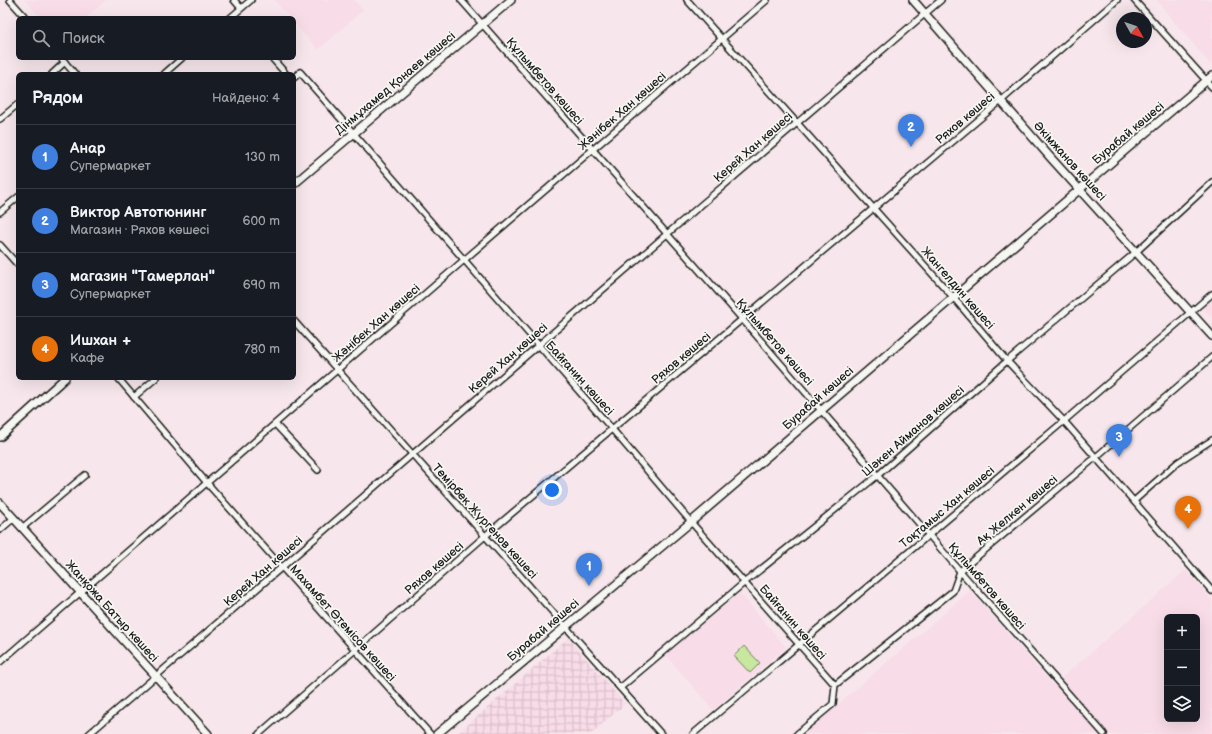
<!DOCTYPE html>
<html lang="ru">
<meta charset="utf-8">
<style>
:root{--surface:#171b24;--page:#242831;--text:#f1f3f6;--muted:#9ea1a6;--line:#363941;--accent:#0b8043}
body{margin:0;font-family:"Balsamiq Sans",sans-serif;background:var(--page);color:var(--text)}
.controls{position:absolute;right:12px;bottom:12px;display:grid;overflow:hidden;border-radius:6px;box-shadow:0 4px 16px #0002}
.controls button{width:36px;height:36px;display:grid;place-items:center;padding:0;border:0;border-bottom:1px solid var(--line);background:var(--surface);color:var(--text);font:20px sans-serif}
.compass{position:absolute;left:1116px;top:12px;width:36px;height:36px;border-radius:50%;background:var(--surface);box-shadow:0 4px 16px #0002;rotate:130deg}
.you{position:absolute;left:552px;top:490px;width:14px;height:14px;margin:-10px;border:3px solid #fff;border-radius:50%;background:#1a73e8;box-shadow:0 0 0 6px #1a73e833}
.badge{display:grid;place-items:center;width:26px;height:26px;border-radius:50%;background:var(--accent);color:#fff;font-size:13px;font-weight:700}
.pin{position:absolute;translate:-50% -33px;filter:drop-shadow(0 1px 2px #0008)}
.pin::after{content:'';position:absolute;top:21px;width:14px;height:12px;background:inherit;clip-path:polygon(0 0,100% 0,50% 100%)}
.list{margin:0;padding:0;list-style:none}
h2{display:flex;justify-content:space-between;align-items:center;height:52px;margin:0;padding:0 16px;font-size:17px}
h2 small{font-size:13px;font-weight:400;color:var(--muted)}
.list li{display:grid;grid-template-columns:26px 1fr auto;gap:12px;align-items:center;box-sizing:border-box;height:64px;padding:0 16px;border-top:1px solid var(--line)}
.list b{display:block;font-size:15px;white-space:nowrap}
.list p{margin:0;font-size:13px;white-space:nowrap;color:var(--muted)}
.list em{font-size:13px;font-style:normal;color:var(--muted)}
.icon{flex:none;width:22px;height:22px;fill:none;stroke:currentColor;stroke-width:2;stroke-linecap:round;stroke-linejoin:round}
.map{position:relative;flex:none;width:1212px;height:734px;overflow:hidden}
.search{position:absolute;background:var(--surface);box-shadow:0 4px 16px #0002;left:16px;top:16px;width:280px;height:44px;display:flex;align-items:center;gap:10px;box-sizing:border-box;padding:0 14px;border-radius:6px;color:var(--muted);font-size:15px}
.panel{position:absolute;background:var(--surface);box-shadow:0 4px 16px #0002;left:16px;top:72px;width:280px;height:308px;border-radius:6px}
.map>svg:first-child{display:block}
</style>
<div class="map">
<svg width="1212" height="734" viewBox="0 0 1212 734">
<defs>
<pattern id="industrial-grid" width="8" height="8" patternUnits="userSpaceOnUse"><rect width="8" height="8" fill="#f8dce8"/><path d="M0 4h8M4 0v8" fill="none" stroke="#d4bcc6"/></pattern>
</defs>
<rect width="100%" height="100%" fill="#f7e7ec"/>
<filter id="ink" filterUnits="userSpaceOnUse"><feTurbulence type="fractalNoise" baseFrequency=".025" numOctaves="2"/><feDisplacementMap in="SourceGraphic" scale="8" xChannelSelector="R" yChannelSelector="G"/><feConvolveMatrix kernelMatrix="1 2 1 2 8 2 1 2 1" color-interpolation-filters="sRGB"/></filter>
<g filter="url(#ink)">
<g fill="#f8dce8" fill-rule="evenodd">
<polygon points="25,0 106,0 86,18 41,18"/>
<polygon points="274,0 354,0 363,10 318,50 294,23 294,18 290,18"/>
<polygon points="1156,0 1212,0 1212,62 1210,64"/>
<polygon points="1212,298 1212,318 1202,307"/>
<path d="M1186,570L1212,600V734H803L970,591L1053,685ZM1167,617H1197V719H1167Z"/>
<polygon points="740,593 786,647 713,710 666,655"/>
</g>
<polygon fill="url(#industrial-grid)" points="568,638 625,704 591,734 457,734"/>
<polygon fill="#c8e79f" stroke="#72825e" points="744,646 760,663 750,673 734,656"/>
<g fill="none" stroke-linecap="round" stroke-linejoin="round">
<g stroke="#1c1c1c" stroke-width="8">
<g id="street">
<polyline points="10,0 26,18"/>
<polyline points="234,0 241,8"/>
<polyline points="461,0 743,320 960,571 1104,734"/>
<polyline points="687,0 953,297 1007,361 1064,421 1212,591"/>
<polyline points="1134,0 1212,87"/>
<polyline points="230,18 251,0"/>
<polyline points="61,58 75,74"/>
<polyline points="272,58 286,74"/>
<polyline points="52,74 65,62"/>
<polyline points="164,74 182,58"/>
<polyline points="294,78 300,72 612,429 691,522 835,685"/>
<polyline points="0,119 18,104"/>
<polyline points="0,212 18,197"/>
<polyline points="0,245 18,265"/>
<polyline points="294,321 661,734"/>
<polyline points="118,378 207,483 430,734"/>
<polyline points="134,397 156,378"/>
<polyline points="275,424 318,470"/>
<polyline points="1134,501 1178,462 1212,440"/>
<polyline points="22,528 85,475"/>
<polyline points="0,530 14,518"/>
<polyline points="0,662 464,260 767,0"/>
<polyline points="620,688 745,582 877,476 1007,361 1136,252 1212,182"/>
<polyline points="89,734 667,234 941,0"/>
<polyline points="259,734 485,536 1002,100 1117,0"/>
<polyline points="693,734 1064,421 1212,294"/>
<polyline points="797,734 833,704 835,685 953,591 960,571 1096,457 1212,357"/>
</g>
</g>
<g stroke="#1c1c1c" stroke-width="10">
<g id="secondary">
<polyline points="913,0 1050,157 1212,336"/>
<polyline points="294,184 511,0"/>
<polyline points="0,437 65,378"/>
<polyline points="0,503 208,734"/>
<polyline points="437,734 691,522 1212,76"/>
</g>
</g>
<use href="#street" stroke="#f6f6f2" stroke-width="5"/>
<use href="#secondary" stroke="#f6f6f2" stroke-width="7"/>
</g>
</g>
<g text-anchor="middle" stroke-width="3.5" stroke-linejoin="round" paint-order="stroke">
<g font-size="12" fill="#1c1c1c" stroke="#f6f6f2">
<text transform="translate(545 81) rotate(49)" y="4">Құлымбетов көшесі</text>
<text transform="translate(395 83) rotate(-40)" y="4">Дінмұхамед Қонаев көшесі</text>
<text transform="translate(622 111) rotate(-41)" y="4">Жәнібек Хан көшесі</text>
<text transform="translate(965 118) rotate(-40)" y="4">Ряхов көшесі</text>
<text transform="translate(1128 133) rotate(-40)" y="4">Бурабай көшесі</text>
<text transform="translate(753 147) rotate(-41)" y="4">Керей Хан көшесі</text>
<text transform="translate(1070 161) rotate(48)" y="4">Әкімжанов көшесі</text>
<text transform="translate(958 288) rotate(49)" y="4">Жангелдин көшесі</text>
<text transform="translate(376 323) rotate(-41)" y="4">Жәнібек Хан көшесі</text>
<text transform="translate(775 342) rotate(49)" y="4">Құлымбетов көшесі</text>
<text transform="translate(508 358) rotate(-41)" y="4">Керей Хан көшесі</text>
<text transform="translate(681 358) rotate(-40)" y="4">Ряхов көшесі</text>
<text transform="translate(580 378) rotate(48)" y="4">Байғанин көшесі</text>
<text transform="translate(818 398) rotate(-41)" y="4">Бурабай көшесі</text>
<text transform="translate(913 431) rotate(-41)" y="4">Шәкен Айманов көшесі</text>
<text transform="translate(947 507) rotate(-40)" y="4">Тоқтамыс Хан көшесі</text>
<text transform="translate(1017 510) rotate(-40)" y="4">Ақ Желкен көшесі</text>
<text transform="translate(485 521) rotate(48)" y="4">Темірбек Жүргенов көшесі</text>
<text transform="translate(434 568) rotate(-41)" y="4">Ряхов көшесі</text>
<text transform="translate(263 571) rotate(-41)" y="4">Керей Хан көшесі</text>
<text transform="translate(987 586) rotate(49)" y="4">Құлымбетов көшесі</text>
<text transform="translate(112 611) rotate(48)" y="4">Жанқожа Батыр көшесі</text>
<text transform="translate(793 622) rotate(49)" y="4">Байғанин көшесі</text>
<text transform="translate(343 623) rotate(48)" y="4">Махамбет Өтемісов көшесі</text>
<text transform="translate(543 630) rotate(-40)" y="4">Бурабай көшесі</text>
</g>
</g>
</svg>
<div class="controls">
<button>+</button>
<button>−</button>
<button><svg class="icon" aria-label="layers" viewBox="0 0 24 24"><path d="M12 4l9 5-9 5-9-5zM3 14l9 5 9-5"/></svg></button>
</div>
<svg class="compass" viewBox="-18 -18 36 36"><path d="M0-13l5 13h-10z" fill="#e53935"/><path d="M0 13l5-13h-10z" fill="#9ea1a6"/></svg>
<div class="you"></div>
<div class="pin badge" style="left:589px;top:586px;background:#3f7fe0">1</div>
<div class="pin badge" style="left:911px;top:147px;background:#3f7fe0">2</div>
<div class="pin badge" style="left:1119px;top:457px;background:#3f7fe0">3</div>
<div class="pin badge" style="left:1188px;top:529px;background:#e8710a">4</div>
<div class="search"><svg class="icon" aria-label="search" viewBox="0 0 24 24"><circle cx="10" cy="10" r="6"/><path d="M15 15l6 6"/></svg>Поиск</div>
<section class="panel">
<h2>Рядом<small>Найдено: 4</small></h2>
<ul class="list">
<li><span class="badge" style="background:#3f7fe0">1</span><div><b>Анар</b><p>Супермаркет</p></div><em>130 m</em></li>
<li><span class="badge" style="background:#3f7fe0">2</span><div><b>Виктор Автотюнинг</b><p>Магазин · Ряхов көшесі</p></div><em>600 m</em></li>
<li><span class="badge" style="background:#3f7fe0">3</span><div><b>магазин &quot;Тамерлан&quot;</b><p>Супермаркет</p></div><em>690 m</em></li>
<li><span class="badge" style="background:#e8710a">4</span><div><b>Ишхан +</b><p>Кафе</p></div><em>780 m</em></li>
</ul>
</section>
</div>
